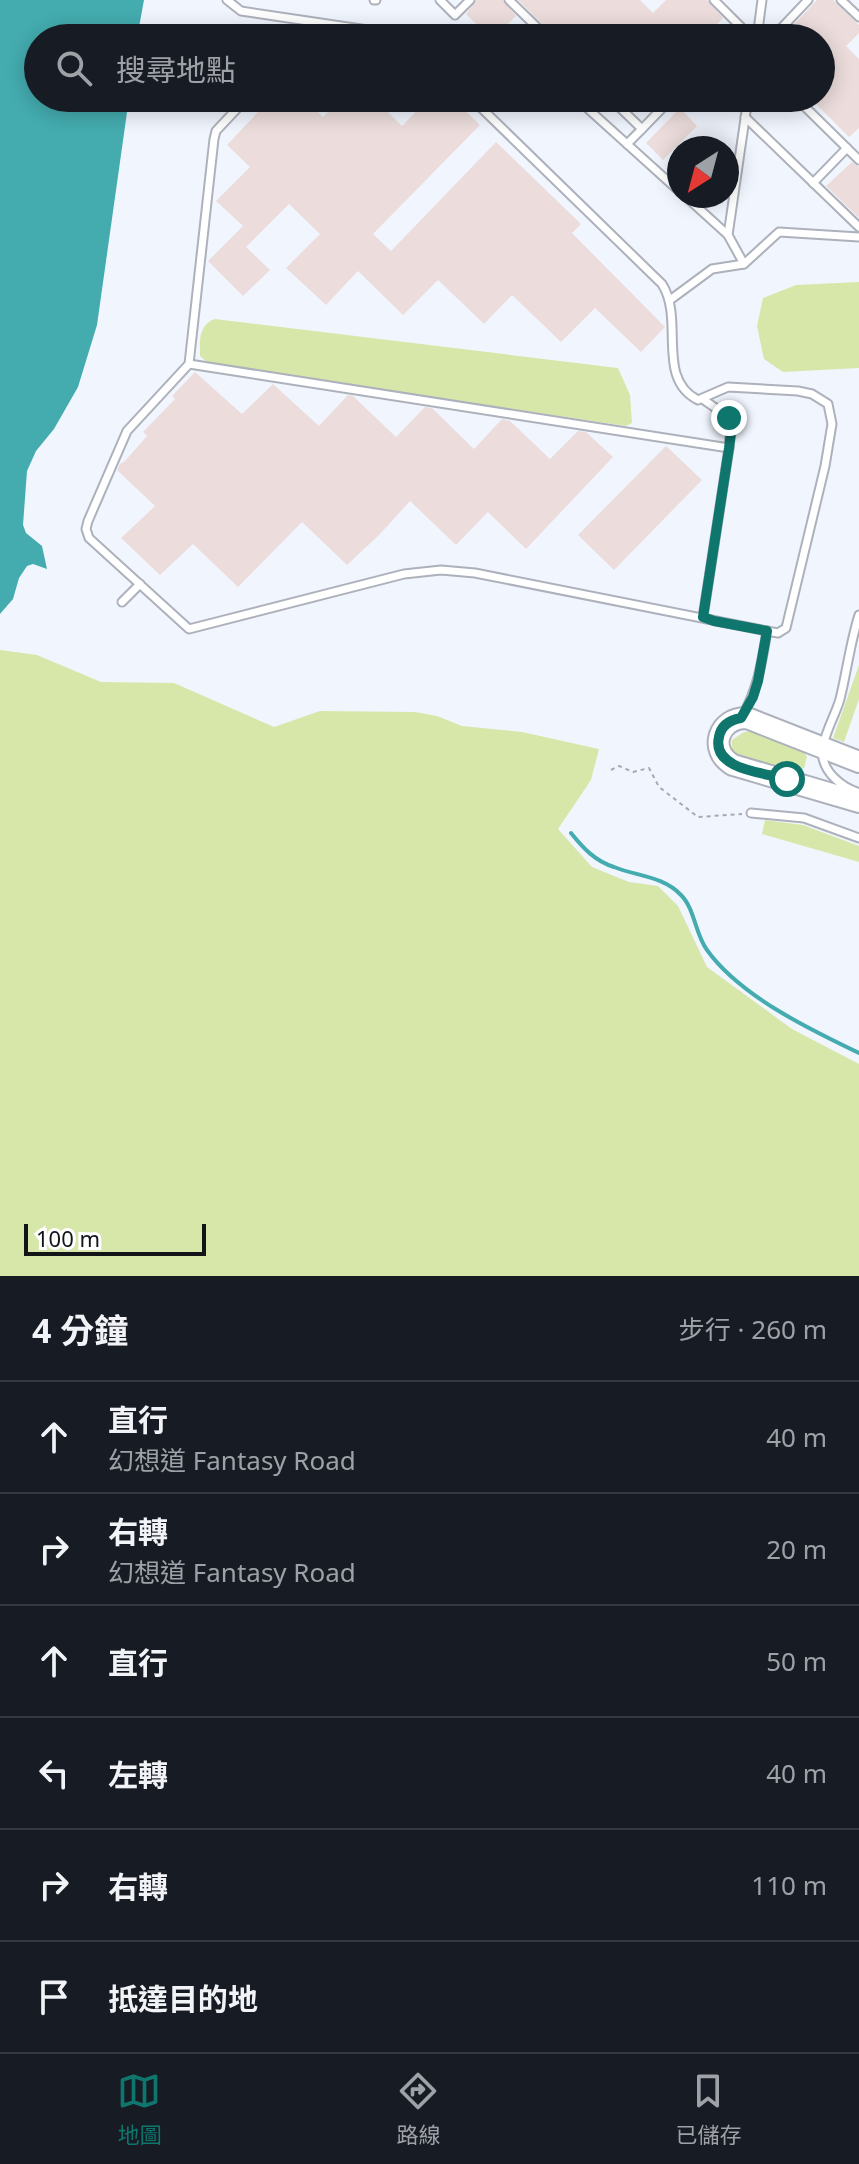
<!DOCTYPE html>
<html lang="zh-TW">
<meta charset="utf-8">
<style>
:root{--surface:#171b24;--page:#242831;--text:#f1f3f6;--muted:#9ea1a6;--line:#363941;--accent:#0f766e}
body{margin:0;font-family:"Noto Sans","Noto Sans TC",sans-serif;background:var(--page);color:var(--text)}
.compass{position:absolute;left:667px;top:136px;width:72px;height:72px;border-radius:50%;background:var(--surface);box-shadow:0 4px 20px #0003;rotate:216deg}
.scale{position:absolute;left:24px;bottom:20px;width:182px;box-sizing:border-box;padding-left:8px;border:4px solid #121417;border-top:0;font-size:22px;line-height:28px;white-space:nowrap;color:#121417;-webkit-text-stroke:6px #fff;paint-order:stroke}
.stop{position:absolute;width:24px;height:24px;margin:-18px;border:6px solid #0f766e;border-radius:50%;background:#fff}
.stop.end{background:#0f766e;border-color:#fff;box-shadow:0 2px 8px #0008}
.list{margin:0;padding:0;list-style:none}
h2{display:flex;justify-content:space-between;align-items:center;height:104px;margin:0;padding:0 32px;font-size:34px}
h2 small{font-size:26px;font-weight:400;color:var(--muted)}
.list li{display:grid;grid-template-columns:52px 1fr auto;gap:24px;align-items:center;box-sizing:border-box;height:112px;padding:0 32px;border-top:2px solid var(--line)}
.list b{display:block;font-size:30px;white-space:nowrap}
.list p{margin:0;font-size:26px;white-space:nowrap;color:var(--muted)}
.list em{font-size:26px;font-style:normal;color:var(--muted)}
.icon{flex:none;width:44px;height:44px;fill:none;stroke:currentColor;stroke-width:2;stroke-linecap:round;stroke-linejoin:round}
.map{position:relative;flex:none;width:859px;height:1276px;overflow:hidden}
.search{position:absolute;background:var(--surface);box-shadow:0 4px 20px #0003;left:24px;right:24px;top:24px;height:88px;display:flex;align-items:center;gap:20px;box-sizing:border-box;padding:0 28px;border-radius:44px;color:var(--muted);font-size:30px}
.sheet{height:776px;background:var(--surface)}
nav{display:flex;justify-content:space-around;align-items:center;box-sizing:border-box;height:112px;border-top:2px solid var(--line);background:var(--surface);font-size:22px;color:var(--muted)}
nav a{display:grid;justify-items:center;gap:4px}
nav .on{color:var(--accent)}
.map>svg:first-child{display:block}
</style>
<div class="map">
<svg width="859" height="1276" viewBox="0 0 859 1276">
<rect width="100%" height="100%" fill="#f1f5fe"/>
<g fill="#d7e7aa">
<polygon points="859,282 859,368 783,372 764,359 757,326 763,298 796,285"/>
<path d="M215,319L618,368L630,395L632,423L626,426L209,364L200,356C200,341 198,325 215,319Z"/>
<polygon points="0,650 37,655 101,682 174,683 274,727 320,711 415,712 437,716 462,726 522,732 599,749 591,780 558,829 592,867 629,882 658,886 678,906 707,967 792,1029 859,1064 859,1276 0,1276"/>
<polygon points="859,665 859,699 844,742 833,738"/>
<polygon points="754,731 803,750 807,757 804,768 793,772 738,758 732,752 732,740 744,732"/>
<polygon points="765,820 803,825 859,846 859,862 762,834"/>
</g>
<polygon fill="#44acaf" points="0,0 144,0 137,38 38,38 38,98 129,98 97,325 78,387 54,429 36,451 27,471 23,525 26,533 42,546 47,569 33,564 27,566 19,578 13,599 0,614"/>
<g fill="none" stroke-linecap="round" stroke-linejoin="round">
<path stroke="#44acaf" stroke-width="4" d="M571,833C583,848 595,861 614,867C636,876 663,876 681,895C695,909 695,934 707,950C740,996 809,1029 859,1053"/>
</g>
<g fill="#ecdddc">
<polygon points="476,0 503,0 516,16 494,38 490,38 466,14"/>
<polygon points="518,0 640,0 653,13 666,0 707,0 723,18 708,33 713,38 556,38"/>
<polygon points="817,0 833,0 859,25 859,33 846,46 859,59 859,128 849,137 810,98 821,98 821,38 781,38"/>
<polygon points="253,98 303,98 323,117 341,98 374,98 402,126 429,98 452,98 480,125 373,234 391,251 496,142 581,224 572,233 665,327 641,352 595,308 561,342 512,295 484,324 438,280 403,315 358,271 326,305 286,268 320,234 289,204 246,247 270,270 243,296 208,261 243,226 216,201 250,167 227,145 260,110 252,102"/>
<polygon points="680,108 697,126 663,160 646,143"/>
<polygon points="852,162 859,167 859,218 826,186"/>
<polygon points="195,372 242,414 273,384 319,426 348,395 353,396 396,437 425,407 432,408 474,449 502,419 510,421 550,459 578,431 586,432 613,457 526,549 488,512 456,545 410,501 380,534 347,565 302,522 238,587 193,544 160,575 121,538 155,506 117,470 120,464 125,461 147,436 143,432 175,399 172,396"/>
<polygon points="666,446 702,480 614,570 578,535"/>
</g>
<g fill="none" stroke-linecap="round" stroke-linejoin="round">
<g stroke="#acb1bb" stroke-width="11">
<g id="service">
<polyline points="227,0 241,11 422,38"/>
<polyline points="374,0 376,0"/>
<polyline points="440,0 455,15 470,0"/>
<polyline points="509,0 548,38"/>
<polyline points="714,0 741,27 730,38"/>
<polyline points="841,0 859,17"/>
<polyline points="305,38 308,23"/>
<polyline points="757,38 762,0"/>
<polyline points="772,38 808,0"/>
<polyline points="247,98 216,131 214,139 189,364 127,431 88,521 86,529 89,538 189,629 404,574 441,570 475,573 767,631"/>
<path d="M471,98L662,284C685,320 655,378 698,400L728,387L798,391L812,394L828,404L832,424L825,466L786,628L778,633L767,631C762,661 758,689 742,716"/>
<polyline points="576,98 679,191"/>
<polyline points="610,98 642,129 672,98"/>
<polyline points="796,98 859,160"/>
<polyline points="745,117 859,227"/>
<polyline points="627,144 642,129"/>
<polyline points="813,183 847,148"/>
<polyline points="685,196 728,235"/>
<polyline points="744,264 728,235 748,98"/>
<polyline points="670,300 712,269 744,264 779,232 859,237"/>
<polyline points="189,364 729,448 703,617"/>
<path d="M704,400C728,417 733,417 729,448"/>
<polyline points="122,602 140,584"/>
<path d="M857,792C842,787 826,774 823,758C820,740 835,717 840,699C847,671 850,643 859,615"/>
<polyline points="751,813 804,818 859,838"/>
</g>
</g>
<g stroke="#acb1bb" stroke-width="24">
<path id="secondary" d="M859,762L747,718C719,717 707,750 733,765L859,802"/>
</g>
<polyline stroke="#a6aab0" stroke-width="2" stroke-dasharray="4 4" stroke-linecap="butt" points="611,770 619,766 633,772 649,768 659,787 698,817 742,814"/>
<use href="#service" stroke="#fff" stroke-width="7"/>
<use href="#secondary" stroke="#fff" stroke-width="20"/>
</g>
<g fill="none" stroke-linecap="round" stroke-linejoin="round">
<path stroke="#0f766e" stroke-width="10" d="M729,418L732,425L729,448L703,617L714,621L767,631L758,681L753,697L741,718C730,720 721,725 719,737C711,770 766,773 787,779"/>
</g>
</svg>
<svg class="compass" viewBox="-18 -18 36 36"><path d="M0-13l5 13h-10z" fill="#e53935"/><path d="M0 13l5-13h-10z" fill="#9ea1a6"/></svg>
<div class="scale">100 m</div>
<div class="stop" style="left:787px;top:779px"></div>
<div class="stop end" style="left:729px;top:418px"></div>
<div class="search"><svg class="icon" aria-label="search" viewBox="0 0 24 24"><circle cx="10" cy="10" r="6"/><path d="M15 15l6 6"/></svg>搜尋地點</div>
</div>
<section class="sheet">
<h2>4 分鐘<small>步行 · 260 m</small></h2>
<ul class="list">
<li><svg class="icon" aria-label="ahead" viewBox="0 0 24 24"><path d="M12 20V5M6 11l6-6 6 6"/></svg><div><b>直行</b><p>幻想道 Fantasy Road</p></div><em>40 m</em></li>
<li><svg class="icon" aria-label="right" viewBox="0 0 24 24"><path d="M7 20v-9h11M14 6l5 5-5 5"/></svg><div><b>右轉</b><p>幻想道 Fantasy Road</p></div><em>20 m</em></li>
<li><svg class="icon" aria-label="ahead" viewBox="0 0 24 24"><path d="M12 20V5M6 11l6-6 6 6"/></svg><div><b>直行</b></div><em>50 m</em></li>
<li><svg class="icon" aria-label="left" viewBox="0 0 24 24"><path d="M17 20v-9H6M10 6l-5 5 5 5"/></svg><div><b>左轉</b></div><em>40 m</em></li>
<li><svg class="icon" aria-label="right" viewBox="0 0 24 24"><path d="M7 20v-9h11M14 6l5 5-5 5"/></svg><div><b>右轉</b></div><em>110 m</em></li>
<li><svg class="icon" aria-label="arrive" viewBox="0 0 24 24"><path d="M6 21V4h12l-3 4 3 4H6"/></svg><div><b>抵達目的地</b></div></li>
</ul>
</section>
<nav>
<a class="on"><svg class="icon" aria-label="map" viewBox="0 0 24 24"><path d="M3 6l6-2 6 2 6-2v14l-6 2-6-2-6 2zM9 4v14M15 6v14"/></svg>地圖</a>
<a><svg class="icon" aria-label="directions" viewBox="0 0 24 24"><path d="M12 3l9 9-9 9-9-9zM9 14v-3h6M13 9l2 2-2 2"/></svg>路線</a>
<a><svg class="icon" aria-label="saved" viewBox="0 0 24 24"><path d="M7 4h10v16l-5-4-5 4z"/></svg>已儲存</a>
</nav>
